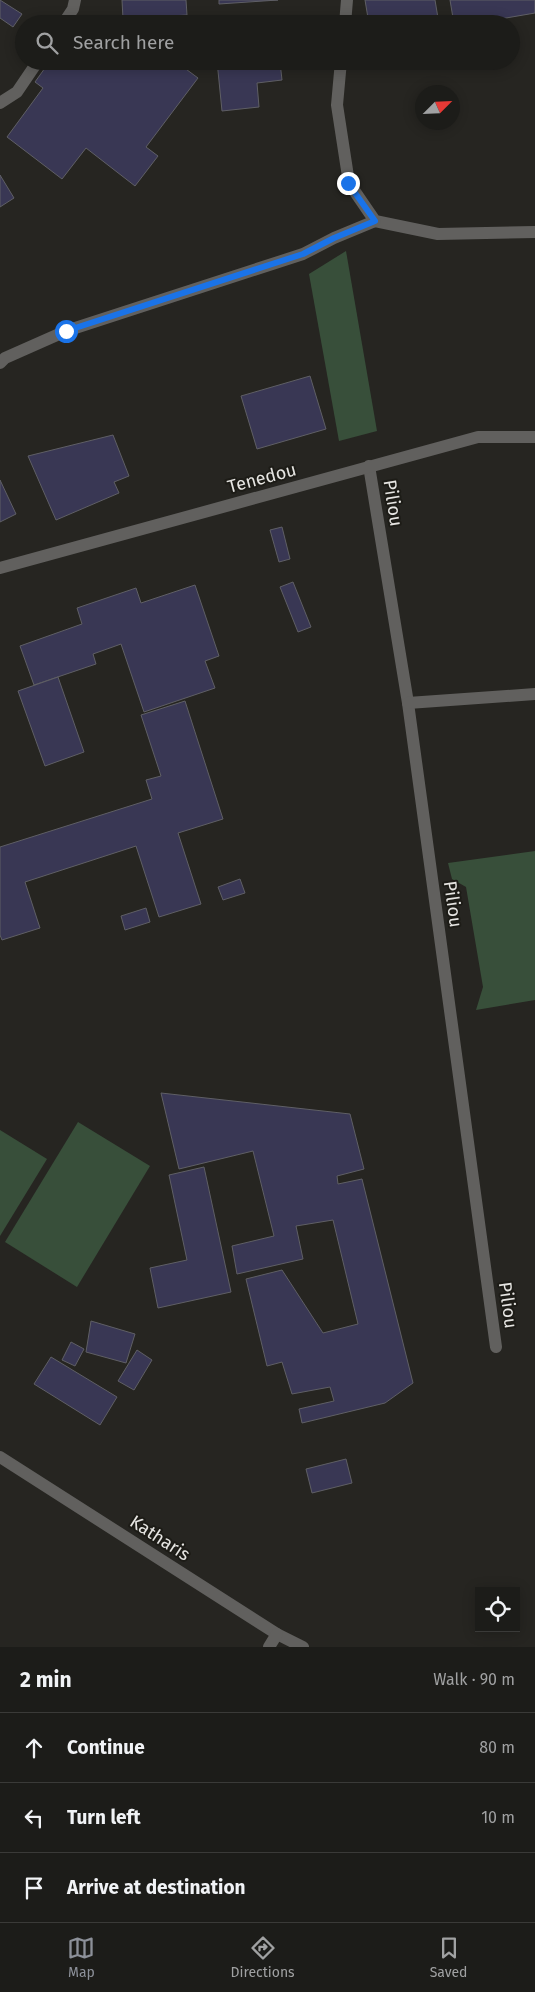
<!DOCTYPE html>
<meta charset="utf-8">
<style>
:root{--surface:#1c1c19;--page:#292926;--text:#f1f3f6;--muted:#a0a1a2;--line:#3a3a38;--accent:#8c9099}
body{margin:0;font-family:"Fira Sans",sans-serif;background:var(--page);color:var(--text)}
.controls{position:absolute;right:15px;bottom:15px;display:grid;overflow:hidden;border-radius:0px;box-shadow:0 2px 12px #0003}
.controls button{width:45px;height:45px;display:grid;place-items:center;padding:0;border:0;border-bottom:1px solid var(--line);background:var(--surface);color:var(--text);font:25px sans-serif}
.compass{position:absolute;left:415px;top:85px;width:45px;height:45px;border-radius:50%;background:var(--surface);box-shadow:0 2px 12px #0003;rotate:66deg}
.stop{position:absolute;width:15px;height:15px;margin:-11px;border:4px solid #1a73e8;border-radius:50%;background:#fff}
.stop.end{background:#1a73e8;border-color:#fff;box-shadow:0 1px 5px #0008}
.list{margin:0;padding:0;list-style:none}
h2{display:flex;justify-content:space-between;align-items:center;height:65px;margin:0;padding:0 20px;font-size:21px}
h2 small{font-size:16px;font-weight:400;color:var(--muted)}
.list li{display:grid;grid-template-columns:32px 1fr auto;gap:15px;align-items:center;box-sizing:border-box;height:70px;padding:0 20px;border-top:1px solid var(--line)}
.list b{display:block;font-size:19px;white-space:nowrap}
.list em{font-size:16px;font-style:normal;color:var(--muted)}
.icon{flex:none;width:28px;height:28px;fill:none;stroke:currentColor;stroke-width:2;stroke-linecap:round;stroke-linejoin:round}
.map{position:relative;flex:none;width:535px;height:1647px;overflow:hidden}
.search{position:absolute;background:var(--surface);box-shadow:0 2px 12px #0003;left:15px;right:15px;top:15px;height:55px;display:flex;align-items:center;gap:12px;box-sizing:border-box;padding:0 18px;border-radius:28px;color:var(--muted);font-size:19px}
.sheet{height:275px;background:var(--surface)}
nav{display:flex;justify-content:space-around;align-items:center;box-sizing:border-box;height:70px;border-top:1px solid var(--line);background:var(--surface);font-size:14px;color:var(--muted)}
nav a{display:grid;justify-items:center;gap:2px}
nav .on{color:var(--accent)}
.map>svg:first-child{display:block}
</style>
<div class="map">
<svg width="535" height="1647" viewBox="0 0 535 1647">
<rect width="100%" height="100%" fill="#262521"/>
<g fill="#384f3a">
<polygon points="346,251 377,431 339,441 309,274"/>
<polygon points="535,851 535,1000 476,1010 483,987 466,887 452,879 448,863"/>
<polygon points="78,1122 150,1166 77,1287 5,1242"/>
<polygon points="0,1130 47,1159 0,1236"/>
</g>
<g fill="#393754" stroke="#5f5f65">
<polygon points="0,0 22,14 13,27 0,18"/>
<polygon points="122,0 186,0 187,15 123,19"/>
<polygon points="219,0 278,0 219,4"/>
<polygon points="365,0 435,0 439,24 369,24"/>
<polygon points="450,0 535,0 535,13 471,24 454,24"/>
<polygon points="50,61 143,61 151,68 156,61 175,61 198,78 146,147 158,156 135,186 86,148 62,179 7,137 43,88 35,82"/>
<polygon points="217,61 290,61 280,62 282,80 257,83 259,107 222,111"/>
<polygon points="0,175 14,198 0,207"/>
<polygon points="310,376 326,429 257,449 241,396"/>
<polygon points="113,435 129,476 114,482 119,493 56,520 28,456"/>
<polygon points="0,480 16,514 0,522"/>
<polygon points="282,527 290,559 279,562 270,530"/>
<polygon points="293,582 311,627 298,632 280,587"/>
<polygon points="195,585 219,656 205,661 215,688 144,712 121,644 93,654 96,664 34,685 20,646 82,624 77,608 136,588 141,603"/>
<polygon points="58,677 84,752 45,766 18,691"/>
<polygon points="185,701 223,819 178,833 201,904 159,917 136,846 25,882 40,928 2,940 0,935 0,847 152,799 146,780 161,776 141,715"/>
<polygon points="240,879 245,893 223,900 218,887"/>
<polygon points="146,908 150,922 125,930 121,916"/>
<polygon points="161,1093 350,1114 364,1169 337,1176 338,1184 362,1179 413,1383 385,1403 302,1423 299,1409 334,1401 330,1387 292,1394 282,1362 267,1366 246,1279 282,1270 323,1333 358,1324 333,1220 296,1226 303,1259 237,1274 232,1246 274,1236 253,1151 179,1169"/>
<polygon points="204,1167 231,1292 158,1308 150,1268 187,1260 169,1175"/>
<polygon points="91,1321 135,1334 126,1363 86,1352"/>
<polygon points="71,1342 84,1349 75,1366 62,1360"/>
<polygon points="137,1350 152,1360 134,1390 118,1381"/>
<polygon points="51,1357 117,1397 100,1425 34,1384"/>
<polygon points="346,1459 352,1483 312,1493 306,1469"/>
</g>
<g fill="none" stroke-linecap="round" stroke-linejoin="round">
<g stroke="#61605e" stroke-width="12">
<polyline points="63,24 73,9 75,0"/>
<polyline points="345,24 347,0"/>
<polyline points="341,61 337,105 349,183 375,221 438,234 535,232"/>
<polyline points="0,103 17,92 38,61"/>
<polyline points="0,363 5,358 66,331 303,254 334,238 375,221"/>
<polyline points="369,466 408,703 496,1347"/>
<polyline points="0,568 478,437 535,437"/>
<polyline points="408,703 535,694"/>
<polyline points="0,1457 277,1634 303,1647"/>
<polyline points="269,1647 277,1634"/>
</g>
</g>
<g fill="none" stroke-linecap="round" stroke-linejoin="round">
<polyline stroke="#1a73e8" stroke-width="6" points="66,331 303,254 334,238 375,221 348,183"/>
</g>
<g text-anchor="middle" stroke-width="4" stroke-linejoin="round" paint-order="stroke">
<g font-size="18" fill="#e6e5e2" stroke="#1d1c17">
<text transform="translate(262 478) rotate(-15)" y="6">Tenedou</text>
<text transform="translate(393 503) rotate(81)" y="6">Piliou</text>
<text transform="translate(453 904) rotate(82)" y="6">Piliou</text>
<text transform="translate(508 1305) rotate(82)" y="6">Piliou</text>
<text transform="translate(160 1538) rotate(33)" y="6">Katharis</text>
</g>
</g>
</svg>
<div class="controls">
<button><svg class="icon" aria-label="locate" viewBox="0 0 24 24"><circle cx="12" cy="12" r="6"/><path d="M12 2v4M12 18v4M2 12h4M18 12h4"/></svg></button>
</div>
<svg class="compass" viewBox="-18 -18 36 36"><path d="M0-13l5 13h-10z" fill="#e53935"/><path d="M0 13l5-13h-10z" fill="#a0a1a2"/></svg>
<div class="stop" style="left:66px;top:331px"></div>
<div class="stop end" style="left:348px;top:183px"></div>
<div class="search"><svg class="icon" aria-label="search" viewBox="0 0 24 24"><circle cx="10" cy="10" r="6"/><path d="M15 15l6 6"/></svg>Search here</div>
</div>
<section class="sheet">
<h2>2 min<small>Walk · 90 m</small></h2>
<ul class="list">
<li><svg class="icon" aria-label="ahead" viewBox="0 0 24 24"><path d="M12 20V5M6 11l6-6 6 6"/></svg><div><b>Continue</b></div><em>80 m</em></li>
<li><svg class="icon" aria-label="left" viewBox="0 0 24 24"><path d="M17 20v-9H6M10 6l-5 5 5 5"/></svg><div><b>Turn left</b></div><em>10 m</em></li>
<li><svg class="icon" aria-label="arrive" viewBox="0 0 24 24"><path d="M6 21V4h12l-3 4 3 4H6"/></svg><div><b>Arrive at destination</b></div></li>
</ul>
</section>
<nav>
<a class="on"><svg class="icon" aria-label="map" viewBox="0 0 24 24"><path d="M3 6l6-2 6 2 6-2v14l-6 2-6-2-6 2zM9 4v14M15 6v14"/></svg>Map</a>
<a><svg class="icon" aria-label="directions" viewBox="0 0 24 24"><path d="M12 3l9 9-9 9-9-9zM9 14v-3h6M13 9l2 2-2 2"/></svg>Directions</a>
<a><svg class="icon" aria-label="saved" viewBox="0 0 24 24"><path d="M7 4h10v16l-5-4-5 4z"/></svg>Saved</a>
</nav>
